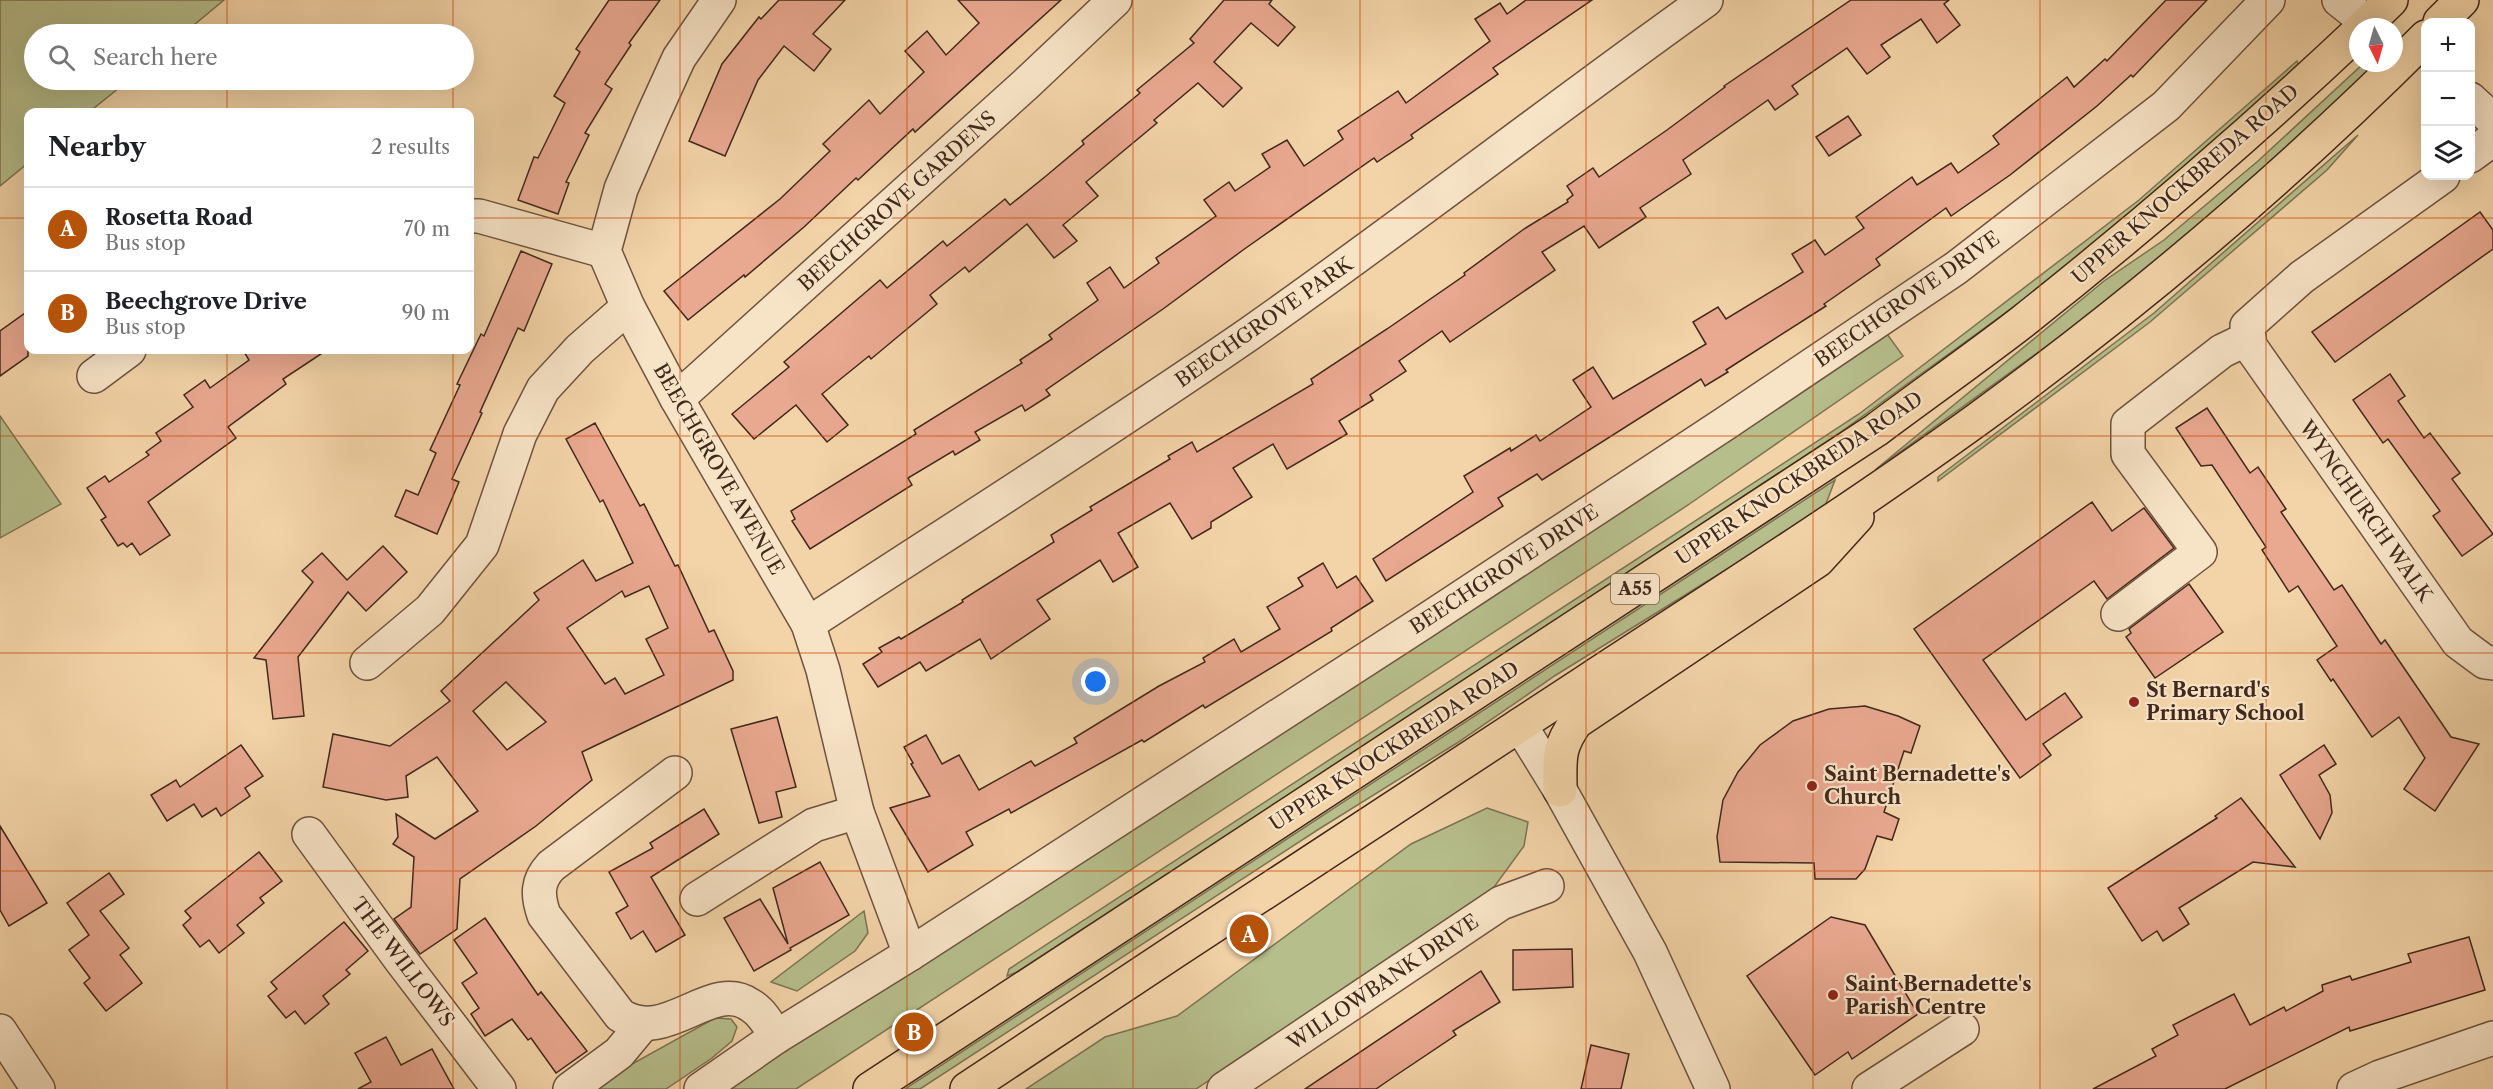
<!DOCTYPE html>
<meta charset="utf-8">
<style>
:root{--surface:#fff;--page:#f2f2f2;--text:#202124;--muted:#757577;--line:#e0e0e0;--accent:#b45309}
body{margin:0;font-family:"Libre Caslon Text",serif;background:var(--page);color:var(--text)}
.controls{position:absolute;right:18px;top:18px;display:grid;overflow:hidden;border-radius:12px;box-shadow:0 6px 24px #0002}
.controls button{width:54px;height:54px;display:grid;place-items:center;padding:0;border:0;border-bottom:2px solid var(--line);background:var(--surface);color:var(--text);font:30px sans-serif}
.compass{position:absolute;left:2349px;top:18px;width:54px;height:54px;border-radius:50%;background:var(--surface);box-shadow:0 6px 24px #0002;rotate:175deg}
.you{position:absolute;left:1096px;top:682px;width:21px;height:21px;margin:-15px;border:4px solid #fff;border-radius:50%;background:#1a73e8;box-shadow:0 0 0 9px #1a73e833}
.badge{display:grid;place-items:center;width:39px;height:39px;border-radius:50%;background:var(--accent);color:#fff;font-size:20px;font-weight:700}
.pin{position:absolute;translate:-50% -50%;border:3px solid #fff;box-shadow:0 2px 6px #0006}
.list{margin:0;padding:0;list-style:none}
h2{display:flex;justify-content:space-between;align-items:center;height:78px;margin:0;padding:0 24px;font-size:26px}
h2 small{font-size:20px;font-weight:400;color:var(--muted)}
.list li{display:grid;grid-template-columns:39px 1fr auto;gap:18px;align-items:center;box-sizing:border-box;height:84px;padding:0 24px;border-top:2px solid var(--line)}
.list b{display:block;font-size:22px;white-space:nowrap}
.list p{margin:0;font-size:20px;white-space:nowrap;color:var(--muted)}
.list em{font-size:20px;font-style:normal;color:var(--muted)}
.icon{flex:none;width:33px;height:33px;fill:none;stroke:currentColor;stroke-width:2;stroke-linecap:round;stroke-linejoin:round}
.map{position:relative;flex:none;width:2493px;height:1089px;overflow:hidden}
.search{position:absolute;background:var(--surface);box-shadow:0 6px 24px #0002;left:24px;top:24px;width:450px;height:66px;display:flex;align-items:center;gap:15px;box-sizing:border-box;padding:0 21px;border-radius:33px;color:var(--muted);font-size:22px}
.panel{position:absolute;background:var(--surface);box-shadow:0 6px 24px #0002;left:24px;top:108px;width:450px;height:246px;border-radius:12px}
.map>svg:first-child{display:block}
</style>
<div class="map">
<svg width="2493" height="1089" viewBox="0 0 2493 1089">
<rect width="100%" height="100%" fill="#f3d4a8"/>
<filter id="stains"><feTurbulence type="fractalNoise" baseFrequency=".00333" numOctaves="4"/><feColorMatrix values="0 0 0 0 .2 0 0 0 0 .09 0 0 0 0 .02 0 0 0 .5 -.17"/></filter>
<radialGradient id="worn" r=".72"><stop offset=".6" stop-color="#630" stop-opacity="0"/><stop offset="1" stop-color="#630" stop-opacity=".3"/></radialGradient>
<g fill="#b6be8b" stroke="#7c7354" stroke-width="1.5">
<polygon points="0,0 224,0 183,34 34,34 34,80 129,80 89,112 28,112 28,163 0,186"/>
<polygon points="2297,61 2299,66 2149,201 2030,295 1838,434 1024,969 1007,976 1009,969 1859,414 2139,200"/>
<polygon points="2364,63 2373,63 2370,70 2214,213 2087,317 1875,470 2104,281 2164,240 2258,161"/>
<polygon points="2358,135 2327,170 2150,322 1938,481 1938,477 2154,313"/>
<polygon points="1887,334 1903,356 1688,505 796,1089 725,1089"/>
<polygon points="0,416 61,504 0,538"/>
<polygon points="1835,480 1824,509 1556,675 1457,743 1319,829 920,1089 905,1089"/>
<polygon points="1487,808 1528,822 1524,846 1489,894 1196,1089 1026,1089 1105,1037 1177,1016 1411,844"/>
<polygon points="864,911 868,933 855,951 797,991 771,982"/>
<polygon points="715,1018 731,1019 737,1027 732,1041 712,1058 666,1089 587,1089"/>
</g>
<g fill="#e9a890" stroke="#41281c" stroke-width="1.5" fill-rule="evenodd">
<polygon points="609,0 660,0 629,43 631,45 605,84 612,89 585,133 589,135 566,182 569,183 558,214 518,200 534,157 538,158 565,103 554,96 580,52 576,49"/>
<polygon points="779,0 845,0 813,34 831,49 814,71 784,46 758,80 725,156 689,141 722,64 759,17 761,19"/>
<polygon points="958,0 1061,0 915,132 913,129 858,180 856,178 804,227 745,277 744,275 688,320 664,291 780,199 830,151 823,144 869,100 880,114 924,72 905,51 927,31 946,55 979,23"/>
<polygon points="1224,0 1272,0 1269,4 1295,27 1278,46 1251,23 1214,62 1242,88 1223,107 1198,83 1154,120 1157,123 1086,182 1098,196 1063,225 1077,241 1054,258 1027,224 969,272 965,267 930,295 937,304 871,359 869,356 822,394 848,425 827,442 796,405 754,439 732,414 789,367 784,362 880,280 887,288 943,241 947,246 1005,199 1010,205 1046,176 1084,144 1082,141 1140,93 1137,90 1194,43 1190,39"/>
<polygon points="1526,0 1592,0 1493,68 1498,74 1411,135 1413,138 1377,162 1374,158 1243,250 1163,309 1046,390 1050,395 1025,411 1022,405 975,432 980,440 955,455 953,451 908,478 912,485 810,549 792,521 795,519 791,511 916,434 914,430 1022,363 1020,360 1052,339 1049,335 1098,300 1087,283 1110,267 1124,288 1159,263 1156,258 1216,216 1204,200 1229,182 1235,191 1270,167 1262,154 1287,140 1304,166 1343,139 1338,131 1398,91 1406,103 1490,41 1475,19 1500,3 1507,14"/>
<polygon points="1851,0 1949,0 1944,4 1960,25 1937,43 1921,19 1881,45 1890,57 1867,74 1847,48 1792,86 1798,94 1775,110 1768,100 1683,160 1691,174 1640,208 1646,217 1599,248 1584,226 1542,252 1555,270 1450,342 1442,331 1399,361 1406,371 1370,395 1373,400 1339,421 1347,434 1287,469 1273,444 1233,468 1252,497 1211,522 1211,528 1192,539 1170,503 1118,533 1138,567 1113,582 1100,560 1037,600 1050,619 991,659 980,639 926,671 920,662 878,687 863,664 882,652 879,648 899,637 901,639 963,602 962,600 1054,542 1051,535 1092,510 1090,507 1170,459 1168,456 1192,442 1197,452 1313,384 1311,379 1387,329 1465,275 1464,273 1524,229 1568,202 1567,200 1573,195 1567,186 1593,168 1599,177 1667,130 1725,87 1724,86"/>
<polygon points="2166,0 2207,0 2133,77 2131,75 2097,106 2010,175 1951,216 1946,208 1876,259 1880,265 1824,304 1826,306 1726,370 1728,372 1705,386 1701,379 1542,480 1537,474 1498,498 1503,506 1386,581 1373,559 1473,492 1464,476 1510,448 1511,451 1536,435 1540,441 1591,407 1573,380 1593,367 1613,399 1706,344 1693,322 1718,307 1726,319 1803,272 1792,254 1815,240 1825,255 1864,228 1856,217 1912,177 1917,185 1951,163 1958,173 1999,144 1993,136 2067,77 2074,87 2105,59 2107,61"/>
<polygon points="1848,116 1861,135 1829,156 1816,137"/>
<polygon points="2480,212 2493,230 2493,249 2335,362 2312,332"/>
<polygon points="521,251 552,264 524,331 518,328 480,412 482,413 452,479 459,482 437,534 395,516 406,490 418,495 436,453 430,450 460,385 457,384 481,334 484,336"/>
<polygon points="28,311 28,356 0,376 0,331"/>
<polygon points="243,350 327,350 283,379 286,384 228,427 236,438 148,502 170,535 140,555 132,543 127,547 123,543 118,546 101,520 106,517 87,488 105,476 109,482 149,455 146,452 161,441 156,433 193,407 184,395 205,380 210,388 249,360"/>
<polygon points="2390,374 2405,396 2398,401 2424,438 2430,433 2460,473 2452,479 2493,534 2462,556 2433,516 2440,511 2388,439 2383,443 2353,400"/>
<polygon points="2207,408 2250,473 2258,467 2286,509 2281,512 2334,590 2342,585 2381,644 2385,640 2451,737 2479,744 2435,811 2404,789 2425,758 2399,717 2372,737 2333,679 2331,681 2317,660 2337,646 2298,586 2289,592 2262,550 2266,547 2212,465 2201,466 2176,428"/>
<path d="M595,423L640,506L644,504L675,566L678,565L709,632L714,630L733,671V680L582,752L592,780L536,826L460,879L457,929L420,954L394,919L411,907L414,857L393,844L398,837L396,814L435,839L478,811L437,757L406,776L408,797L386,800L323,787L333,734L390,746L450,701L441,691L539,600L534,593L583,560L596,581L633,563L603,500L600,502L566,439ZM649,586L668,628L646,639L664,675L625,694L615,678L605,684L567,628L622,591L625,597ZM506,682L546,722L507,750L473,711Z"/>
<polygon points="2092,502 2112,531 2144,508 2174,548 2107,599 2094,581 1983,660 2026,720 2065,693 2082,717 2043,744 2051,755 2020,778 1914,629"/>
<polygon points="383,546 407,572 366,611 348,592 298,657 304,716 273,719 266,660 254,658 313,582 302,571 322,553 347,580"/>
<polygon points="1323,563 1337,588 1356,576 1373,601 1331,628 1332,631 1205,708 1203,705 1144,742 1142,740 1011,813 1009,809 966,832 973,845 928,872 890,808 930,796 911,764 913,763 904,747 926,735 942,764 959,755 979,790 1031,761 1035,766 1077,743 1074,738 1159,686 1205,662 1203,658 1234,639 1241,652 1280,629 1267,607 1303,586 1298,578"/>
<polygon points="2189,584 2223,632 2155,678 2126,637 2131,633 2129,629"/>
<polygon points="1865,706 1898,716 1920,726 1911,753 1904,751 1884,812 1899,819 1892,840 1877,836 1865,869 1856,879 1815,879 1814,863 1720,862 1717,837 1723,800 1738,772 1760,745 1793,721 1829,709"/>
<polygon points="777,717 796,787 776,792 782,817 759,823 731,729"/>
<polygon points="241,745 263,776 245,788 250,796 221,816 216,808 202,817 194,804 167,821 151,795 176,780 180,787"/>
<polygon points="2324,745 2336,764 2319,775 2330,795 2332,813 2320,839 2280,775"/>
<polygon points="2241,798 2295,867 2253,862 2179,908 2189,924 2163,941 2157,931 2142,941 2108,888 2217,818 2215,816"/>
<polygon points="704,809 719,834 651,877 685,935 656,952 643,931 631,939 616,913 628,906 609,872 653,848 650,843"/>
<polygon points="0,826 47,903 9,926 0,910"/>
<polygon points="259,852 282,881 260,898 264,903 237,925 244,933 219,953 209,940 200,947 183,925 191,918 185,911"/>
<polygon points="820,862 849,915 790,948 791,950 754,971 724,918 760,899 788,944 773,888"/>
<polygon points="109,873 124,894 100,911 129,948 120,955 142,983 106,1011 84,983 90,978 69,950 89,935 67,903"/>
<polygon points="1831,917 1865,925 1918,1014 1852,1059 1848,1052 1815,1075 1747,976"/>
<polygon points="485,918 538,995 541,992 587,1051 556,1073 531,1038 528,1040 512,1019 485,1036 471,1014 479,1008 462,983 477,973 454,940"/>
<polygon points="344,922 368,951 346,970 350,974 323,996 329,1004 305,1024 295,1011 286,1018 268,996 277,989 271,982"/>
<polygon points="2469,937 2485,990 2350,1031 2349,1027 2225,1089 2093,1089 2156,1056 2152,1049 2178,1035 2173,1025 2234,994 2250,1025 2284,1007 2286,1011 2323,991 2322,985 2350,976 2352,980 2411,962 2408,954"/>
<polygon points="1572,949 1573,987 1513,990 1513,950"/>
<polygon points="1481,971 1500,1002 1453,1031 1456,1035 1392,1078 1376,1089 1305,1089"/>
<polygon points="386,1037 401,1065 432,1049 454,1089 358,1089 371,1082 355,1053"/>
<polygon points="1591,1045 1629,1054 1621,1089 1581,1089"/>
</g>
<g fill="none" stroke-linecap="round" stroke-linejoin="round">
<g stroke="#6e533f" stroke-width="36">
<g id="minor">
<polyline points="719,0 679,58 653,115 621,189 604,251 628,307 677,399 808,624 823,670 857,812 910,954"/>
<polyline points="2339,0 2368,23"/>
<polyline points="2470,99 2493,120"/>
<polyline points="2470,156 2493,139"/>
<polyline points="2443,176 2302,277 2247,326 2250,346 2458,642 2485,662 2493,663"/>
<polyline points="470,216 479,216 604,251"/>
<polyline points="94,376 129,350"/>
<polyline points="677,399 1026,84 1115,0"/>
<polyline points="2118,614 2200,552 2128,454 2128,424 2222,351 2249,338"/>
<path d="M808,624C955,528 1104,434 1249,334C1403,226 1552,110 1706,0"/>
<polyline points="367,663 430,610 482,545 520,434 543,389 580,349 628,307"/>
<polyline points="1520,725 1560,790 1650,952 1713,1089"/>
<path d="M675,773L551,866C537,881 537,895 544,915L620,1015C666,1046 711,978 750,1005C762,1012 769,1025 776,1037"/>
<polyline points="309,834 400,959 499,1089"/>
<polyline points="697,899 814,825 857,812"/>
<polyline points="0,1031 38,1089"/>
<polyline points="570,1089 619,1053 643,1024"/>
<polyline points="701,1089 776,1037 910,954 1419,625 1726,423 1956,268 2166,106 2268,0"/>
<polyline points="1224,1089 1501,903 1547,886"/>
<polyline points="1869,1089 1962,1029"/>
<polyline points="2354,1089 2380,1077 2493,1038"/>
</g>
</g>
<g stroke="#41281c" stroke-width="36">
<g id="highway">
<polyline points="2440,22 2462,0"/>
<polyline points="2363,27 2391,0"/>
<path d="M1560,790C1560,759 1557,749 1576,722L1818,560L1857,517"/>
<path d="M870,1089L1876,430C1924,394 1974,359 2022,322C2138,230 2250,134 2358,32"/>
<path d="M967,1089C1173,952 1380,816 1587,681C1718,595 1851,511 1978,419C2136,304 2287,176 2426,37"/>
</g>
</g>
<use href="#minor" stroke="#f7e3c6" stroke-width="33"/>
<use href="#highway" stroke="#f3d4a8" stroke-width="33"/>
</g>
<path fill="none" stroke="#cf520e" stroke-width="1.5" stroke-opacity="0.55" d="M227,0V34M453,0V34M680,0V1089M907,0V1089M1133,0V1089M1360,0V1089M1586,0V1089M1813,0V1089M2040,0V1089M2266,0V1089M227,80V112M453,80V112M0,218H28M470,218H2493M227,350V1089M453,350V1089M0,436H2493M0,653H2493M0,871H2493"/>
<g fill="#8f2418" stroke="#f7e3c6" stroke-width="2">
<circle cx="2134" cy="702" r="6"/>
<circle cx="1812" cy="786" r="6"/>
<circle cx="1833" cy="995" r="6"/>
</g>
<g text-anchor="middle" stroke-width="4.5" stroke-linejoin="round" paint-order="stroke">
<rect fill="#f7e3c6" stroke="#78604f" stroke-width="1.5" x="1611" y="574" width="48" height="30" rx="4.5"/>
<g font-size="18" font-weight="bold" fill="#41281c">
<text x="1635" y="595">A55</text>
</g>
<g font-size="20" fill="#41281c" stroke="#f7e3c6">
<text transform="translate(2185 184) rotate(-41)" y="7">UPPER KNOCKBREDA ROAD</text>
<text transform="translate(897 201) rotate(-42)" y="7">BEECHGROVE GARDENS</text>
<text transform="translate(1907 299) rotate(-35)" y="7">BEECHGROVE DRIVE</text>
<text transform="translate(1264 322) rotate(-35)" y="7">BEECHGROVE PARK</text>
<text transform="translate(719 469) rotate(60)" y="7">BEECHGROVE AVENUE</text>
<text transform="translate(1799 478) rotate(-34)" y="7">UPPER KNOCKBREDA ROAD</text>
<text transform="translate(2366 511) rotate(55)" y="7">WYNCHURCH WALK</text>
<text transform="translate(1504 569) rotate(-33)" y="7">BEECHGROVE DRIVE</text>
<text transform="translate(1394 746) rotate(-33)" y="7">UPPER KNOCKBREDA ROAD</text>
<text transform="translate(403 962) rotate(53)" y="7">THE WILLOWS</text>
<text transform="translate(1383 982) rotate(-34)" y="7">WILLOWBANK DRIVE</text>
</g>
<g font-size="20" font-weight="bold" fill="#41281c" stroke="#f7e3c6" text-anchor="start">
<text x="2146" y="697">St Bernard's<tspan x="2146" dy="23">Primary School</tspan></text>
<text x="1824" y="781">Saint Bernadette's<tspan x="1824" dy="23">Church</tspan></text>
<text x="1845" y="991">Saint Bernadette's<tspan x="1845" dy="23">Parish Centre</tspan></text>
</g>
</g>
<rect width="100%" height="100%" filter="url(#stains)"/>
<rect width="100%" height="100%" fill="url(#worn)"/>
</svg>
<div class="controls">
<button>+</button>
<button>−</button>
<button><svg class="icon" aria-label="layers" viewBox="0 0 24 24"><path d="M12 4l9 5-9 5-9-5zM3 14l9 5 9-5"/></svg></button>
</div>
<svg class="compass" viewBox="-18 -18 36 36"><path d="M0-13l5 13h-10z" fill="#e53935"/><path d="M0 13l5-13h-10z" fill="#757577"/></svg>
<div class="you"></div>
<div class="pin badge" style="left:1249px;top:934px">A</div>
<div class="pin badge" style="left:914px;top:1032px">B</div>
<div class="search"><svg class="icon" aria-label="search" viewBox="0 0 24 24"><circle cx="10" cy="10" r="6"/><path d="M15 15l6 6"/></svg>Search here</div>
<section class="panel">
<h2>Nearby<small>2 results</small></h2>
<ul class="list">
<li><span class="badge">A</span><div><b>Rosetta Road</b><p>Bus stop</p></div><em>70 m</em></li>
<li><span class="badge">B</span><div><b>Beechgrove Drive</b><p>Bus stop</p></div><em>90 m</em></li>
</ul>
</section>
</div>
